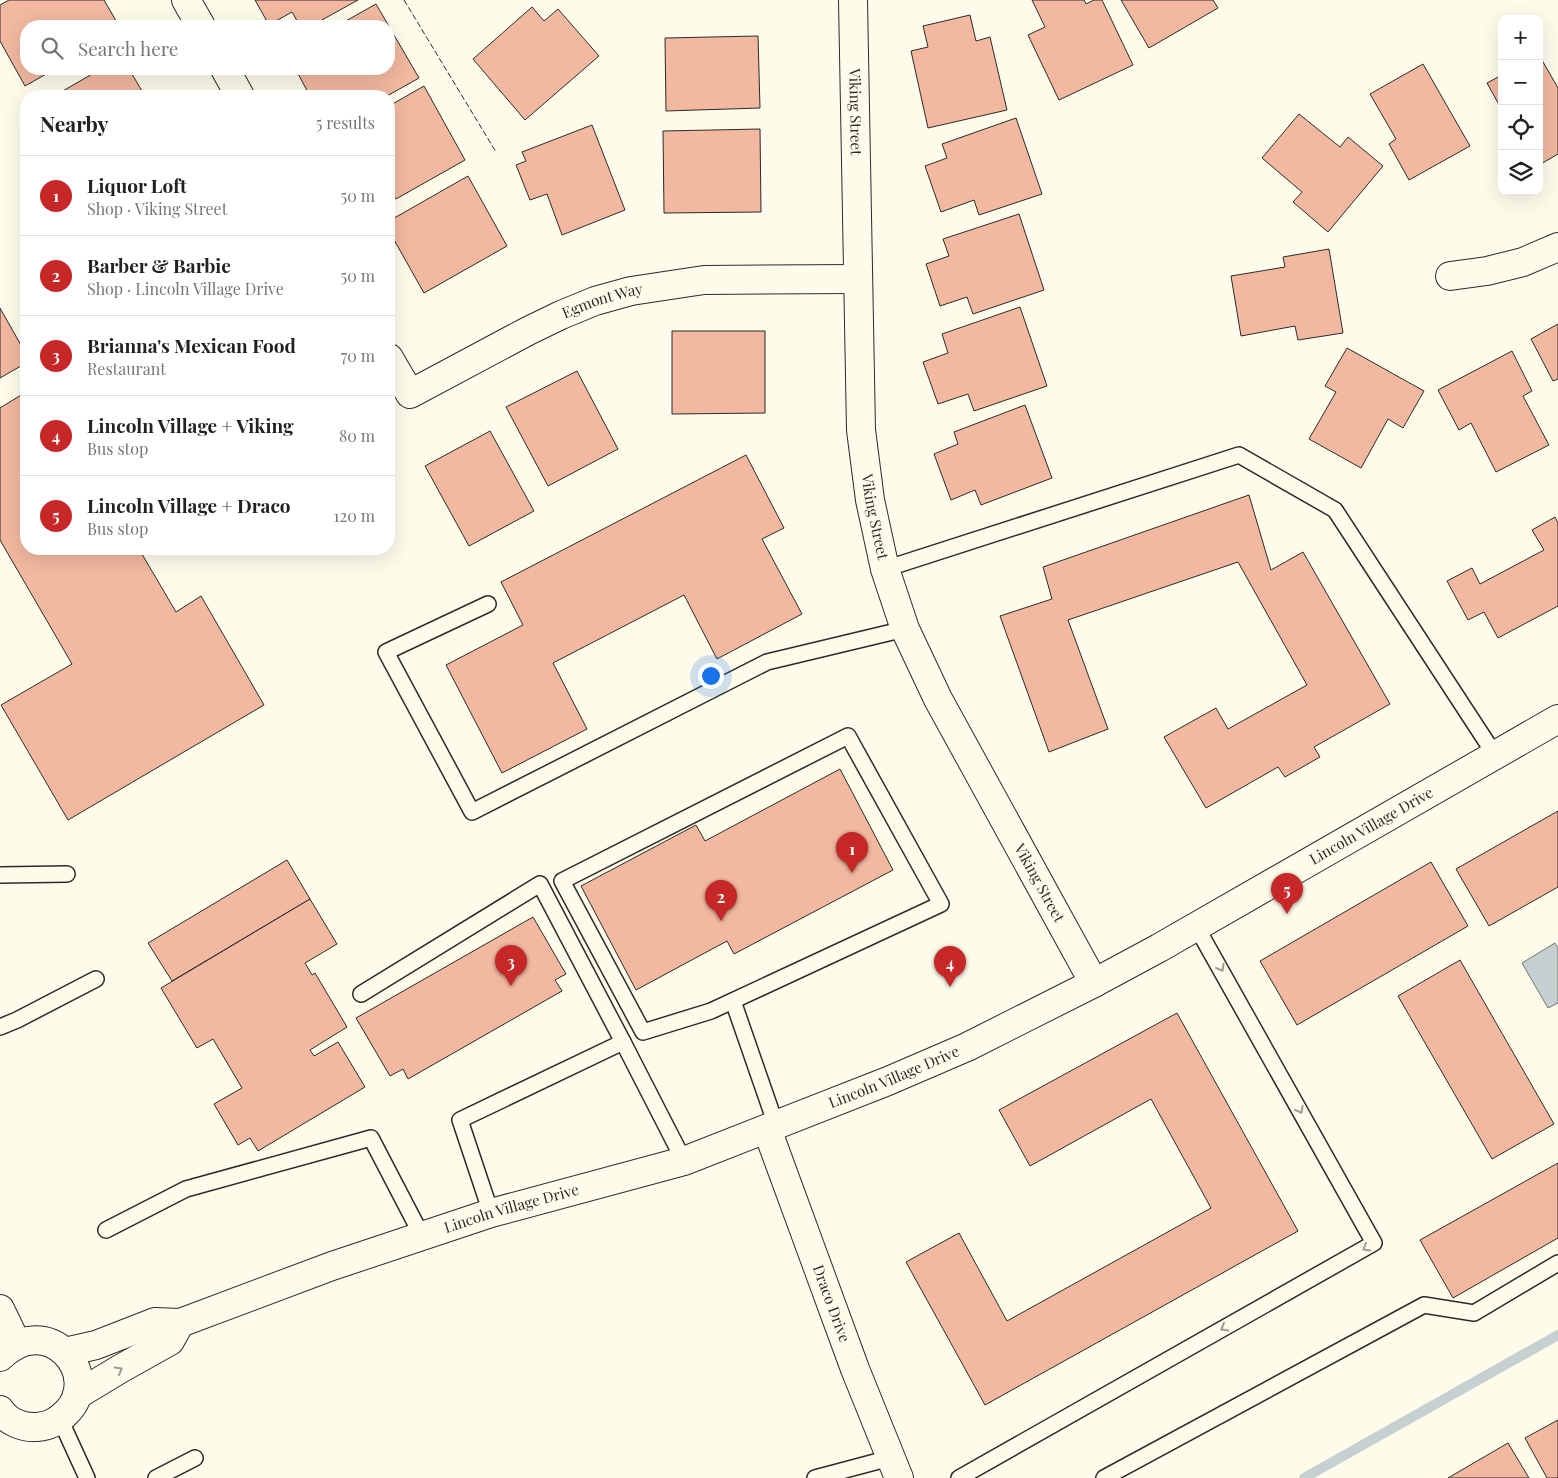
<!DOCTYPE html>
<meta charset="utf-8">
<style>
:root{--surface:#fff;--page:#f2f2f2;--text:#222;--muted:#767676;--line:#e0e0e0;--accent:#c62828}
body{margin:0;font-family:"Playfair Display",serif;background:var(--page);color:var(--text)}
.controls{position:absolute;right:15px;top:15px;display:grid;overflow:hidden;border-radius:10px;box-shadow:0 5px 20px #0002}
.controls button{width:45px;height:45px;display:grid;place-items:center;padding:0;border:0;border-bottom:1px solid var(--line);background:var(--surface);color:var(--text);font:25px sans-serif}
.you{position:absolute;left:710px;top:675px;width:18px;height:18px;margin:-12px;border:4px solid #fff;border-radius:50%;background:#1a73e8;box-shadow:0 0 0 8px #1a73e833}
.badge{display:grid;place-items:center;width:32px;height:32px;border-radius:50%;background:var(--accent);color:#fff;font-size:16px;font-weight:700}
.pin{position:absolute;translate:-50% -41px;filter:drop-shadow(0 1px 2px #0008)}
.pin::after{content:'';position:absolute;top:26px;width:18px;height:15px;background:inherit;clip-path:polygon(0 0,100% 0,50% 100%)}
.list{margin:0;padding:0;list-style:none}
h2{display:flex;justify-content:space-between;align-items:center;height:65px;margin:0;padding:0 20px;font-size:21px}
h2 small{font-size:16px;font-weight:400;color:var(--muted)}
.list li{display:grid;grid-template-columns:32px 1fr auto;gap:15px;align-items:center;box-sizing:border-box;height:80px;padding:0 20px;border-top:1px solid var(--line)}
.list b{display:block;font-size:19px;white-space:nowrap}
.list p{margin:0;font-size:16px;white-space:nowrap;color:var(--muted)}
.list em{font-size:16px;font-style:normal;color:var(--muted)}
.icon{flex:none;width:28px;height:28px;fill:none;stroke:currentColor;stroke-width:2;stroke-linecap:round;stroke-linejoin:round}
.map{position:relative;flex:none;width:1558px;height:1478px;overflow:hidden}
.search{position:absolute;background:var(--surface);box-shadow:0 5px 20px #0002;left:20px;top:20px;width:375px;height:55px;display:flex;align-items:center;gap:12px;box-sizing:border-box;padding:0 18px;border-radius:20px;color:var(--muted);font-size:19px}
.panel{position:absolute;background:var(--surface);box-shadow:0 5px 20px #0002;left:20px;top:90px;width:375px;height:465px;border-radius:20px}
.map>svg:first-child{display:block}
</style>
<div class="map">
<svg width="1558" height="1478" viewBox="0 0 1558 1478">
<rect width="100%" height="100%" fill="#fdfbea"/>
<polygon fill="#c7d0d0" stroke="#74746e" points="1555,943 1558,948 1558,1003 1548,1008 1522,963"/>
<g fill="none" stroke-linecap="round" stroke-linejoin="round">
<polyline stroke="#c7d0d0" stroke-width="10" points="1304,1478 1558,1335"/>
</g>
<g fill="#f2b8a0" stroke="#2b2b2b">
<polygon points="9,0 104,0 119,26 26,26 26,69 55,69 25,86 0,41 0,5"/>
<polygon points="255,0 358,0 311,26 300,26 292,12 269,25"/>
<polygon points="1032,0 1084,0 1086,4 1094,0 1102,0 1133,65 1059,100 1028,35 1045,27"/>
<polygon points="1121,0 1213,0 1218,8 1149,48"/>
<polygon points="376,4 419,78 387,96 310,96 296,70 298,69 389,69 389,26 337,26"/>
<polygon points="532,7 544,21 558,9 599,56 525,120 473,59"/>
<polygon points="970,15 976,41 990,37 1007,110 928,128 911,51 928,47 923,26"/>
<polygon points="758,36 760,108 666,111 665,38"/>
<polygon points="1539,55 1558,88 1558,154 1539,165"/>
<polygon points="1423,64 1470,146 1409,180 1389,144 1396,139 1370,94"/>
<polygon points="101,69 129,69 145,96 54,96"/>
<polygon points="1502,75 1502,110 1487,83"/>
<polygon points="424,86 465,160 396,199 389,187 389,106"/>
<polygon points="1299,114 1340,147 1348,137 1383,166 1328,232 1293,202 1302,192 1262,158"/>
<polygon points="1016,118 1042,194 979,215 974,200 941,212 925,166 947,158 942,144"/>
<polygon points="592,125 625,210 562,235 547,194 530,200 516,165 526,161 522,152"/>
<polygon points="760,129 761,212 664,213 663,131"/>
<polygon points="468,176 507,246 424,293 389,231 389,221"/>
<polygon points="1019,214 1044,290 973,314 967,297 940,306 926,264 949,256 943,239"/>
<polygon points="1329,249 1343,333 1298,340 1295,326 1241,336 1231,276 1285,267 1283,257"/>
<polygon points="1020,307 1047,386 974,411 968,394 938,404 923,362 948,353 942,334"/>
<polygon points="0,308 26,354 26,363 0,378"/>
<polygon points="1558,324 1558,379 1553,381 1531,339"/>
<polygon points="672,331 765,331 765,413 672,414"/>
<polygon points="1347,348 1424,391 1403,428 1388,419 1361,468 1309,439 1336,392 1325,386"/>
<polygon points="1512,351 1532,391 1523,396 1549,445 1496,472 1471,423 1459,430 1438,390"/>
<polygon points="577,371 618,449 548,486 506,407"/>
<polygon points="26,392 26,549 139,549 176,612 201,596 264,705 68,820 1,705 72,664 0,540 0,408"/>
<polygon points="1025,405 1052,478 981,505 975,490 951,500 934,454 958,444 954,432"/>
<polygon points="490,431 534,511 469,546 425,466"/>
<polygon points="746,455 784,528 762,539 802,614 717,659 684,595 553,663 587,729 502,773 446,665 523,625 501,582"/>
<polygon points="1249,495 1271,570 1303,552 1390,704 1314,747 1320,757 1285,777 1278,767 1206,808 1164,737 1216,708 1228,729 1307,685 1238,562 1068,620 1108,729 1049,752 1000,616 1052,599 1043,567"/>
<polygon points="1555,517 1558,523 1558,606 1498,638 1484,612 1468,620 1447,581 1472,568 1480,584 1544,550 1532,530"/>
<polygon points="840,769 893,870 734,954 727,941 636,990 581,886 696,825 705,841"/>
<polygon points="1558,811 1558,887 1489,926 1456,869"/>
<polygon points="287,860 310,899 172,981 148,943"/>
<polygon points="1431,862 1468,926 1297,1025 1260,961"/>
<polygon points="310,899 337,944 305,963 312,975 315,973 347,1027 310,1050 314,1056 338,1042 365,1087 258,1151 250,1138 238,1145 214,1104 242,1088 213,1039 197,1048 161,988"/>
<polygon points="533,917 566,974 555,980 562,991 408,1079 403,1069 390,1076 356,1018"/>
<polygon points="1460,960 1554,1124 1492,1159 1398,996"/>
<polygon points="1177,1013 1298,1231 985,1405 906,1262 959,1233 1007,1321 1211,1208 1151,1099 1030,1166 999,1110"/>
<polygon points="1558,1163 1558,1238 1453,1298 1420,1240"/>
<polygon points="1558,1420 1558,1478 1547,1478 1525,1438"/>
<polygon points="1508,1443 1529,1478 1448,1478"/>
</g>
<g fill="none" stroke-linecap="round" stroke-linejoin="round">
<g stroke="#2b2b2b" stroke-width="18">
<g id="lane">
<polyline points="885,569 1239,455 1335,510 1495,755"/>
<polyline points="488,604 386,652 472,812 767,662 905,629"/>
<polygon points="848,736 941,904 711,1011 643,1032 562,881"/>
<polyline points="0,875 67,874"/>
<polyline points="361,994 540,884 623,1042 460,1120 491,1213"/>
<polyline points="733,1001 776,1125"/>
<polyline points="0,1027 17,1020 96,979"/>
<polyline points="623,1042 684,1161"/>
<polyline points="106,1230 186,1189 371,1138 422,1236"/>
<polyline points="60,1419 87,1478"/>
<polyline points="156,1478 195,1458"/>
<polyline points="815,1478 890,1458"/>
<polyline points="959,1478 1374,1243 1196,926"/>
<polyline points="1104,1478 1424,1305 1474,1313 1558,1263"/>
</g>
</g>
<g stroke="#2b2b2b" stroke-width="30">
<g id="street">
<polyline points="186,0 201,26"/>
<path id="s1" d="M853,0L861,430L870,500L885,569L905,629L938,699L1094,983"/>
<polyline points="225,69 240,96"/>
<polyline points="1450,276 1487,271 1523,262 1558,247"/>
<path id="s2" d="M389,358L410,394L528,331L561,315L595,301L631,291L704,280L858,279"/>
<path id="s3" d="M767,1129L855,1369L899,1478"/>
</g>
</g>
<g stroke="#2b2b2b" stroke-width="30">
<g id="secondary">
<polyline points="0,1309 17,1344"/>
<path id="s4" d="M65,1352L96,1345L155,1322L180,1323L332,1266L491,1213L684,1161L888,1081L967,1047L1094,983L1159,948L1558,719"/>
<path d="M0,1357C48,1309 103,1375 67,1412C58,1421 50,1426 37,1427C23,1428 8,1422 0,1410"/>
<polyline points="77,1395 120,1369 170,1341 180,1323"/>
</g>
</g>
<use href="#lane" stroke="#fdfbea" stroke-width="15"/>
<use href="#street" stroke="#fdfbea" stroke-width="28"/>
<use href="#secondary" stroke="#fdfbea" stroke-width="28"/>
<polyline stroke="#2b2b2b" stroke-width="1" stroke-dasharray="6 2.5" stroke-linecap="butt" points="404,0 496,152"/>
</g>
<defs><path id="oneway-chevron" d="M-2-3.5L2.5 0L-2 3.5" fill="none" stroke-width="1.6" stroke-linecap="round" stroke-linejoin="round" transform="scale(1.25)"/></defs>
<g stroke="#9e9d94">
<use href="#oneway-chevron" transform="translate(1221 968) rotate(61)"/>
<use href="#oneway-chevron" transform="translate(1300 1110) rotate(61)"/>
<use href="#oneway-chevron" transform="translate(1366 1248) rotate(150)"/>
<use href="#oneway-chevron" transform="translate(1224 1328) rotate(150)"/>
<use href="#oneway-chevron" transform="translate(119 1370) rotate(-30)"/>
</g>
<g text-anchor="middle" stroke-width="4" stroke-linejoin="round" paint-order="stroke">
<g font-size="15" fill="#2b2b2b" stroke="#fdfbea">
<text dy="5" stroke="none"><textPath href="#s1" startOffset="112">Viking Street</textPath></text>
<text dy="5" stroke="none"><textPath href="#s2" startOffset="256">Egmont Way</textPath></text>
<text dy="5" stroke="none"><textPath href="#s1" startOffset="518">Viking Street</textPath></text>
<text dy="5" stroke="none"><textPath href="#s4" startOffset="1416">Lincoln Village Drive</textPath></text>
<text dy="5" stroke="none"><textPath href="#s1" startOffset="922">Viking Street</textPath></text>
<text dy="5" stroke="none"><textPath href="#s4" startOffset="876">Lincoln Village Drive</textPath></text>
<text dy="5" stroke="none"><textPath href="#s4" startOffset="471">Lincoln Village Drive</textPath></text>
<text dy="5" stroke="none"><textPath href="#s3" startOffset="186">Draco Drive</textPath></text>
</g>
</g>
</svg>
<div class="controls">
<button>+</button>
<button>−</button>
<button><svg class="icon" aria-label="locate" viewBox="0 0 24 24"><circle cx="12" cy="12" r="6"/><path d="M12 2v4M12 18v4M2 12h4M18 12h4"/></svg></button>
<button><svg class="icon" aria-label="layers" viewBox="0 0 24 24"><path d="M12 4l9 5-9 5-9-5zM3 14l9 5 9-5"/></svg></button>
</div>
<div class="you"></div>
<div class="pin badge" style="left:852px;top:873px">1</div>
<div class="pin badge" style="left:721px;top:921px">2</div>
<div class="pin badge" style="left:511px;top:986px">3</div>
<div class="pin badge" style="left:950px;top:987px">4</div>
<div class="pin badge" style="left:1287px;top:914px">5</div>
<div class="search"><svg class="icon" aria-label="search" viewBox="0 0 24 24"><circle cx="10" cy="10" r="6"/><path d="M15 15l6 6"/></svg>Search here</div>
<section class="panel">
<h2>Nearby<small>5 results</small></h2>
<ul class="list">
<li><span class="badge">1</span><div><b>Liquor Loft</b><p>Shop · Viking Street</p></div><em>50 m</em></li>
<li><span class="badge">2</span><div><b>Barber &amp; Barbie</b><p>Shop · Lincoln Village Drive</p></div><em>50 m</em></li>
<li><span class="badge">3</span><div><b>Brianna's Mexican Food</b><p>Restaurant</p></div><em>70 m</em></li>
<li><span class="badge">4</span><div><b>Lincoln Village + Viking</b><p>Bus stop</p></div><em>80 m</em></li>
<li><span class="badge">5</span><div><b>Lincoln Village + Draco</b><p>Bus stop</p></div><em>120 m</em></li>
</ul>
</section>
</div>
